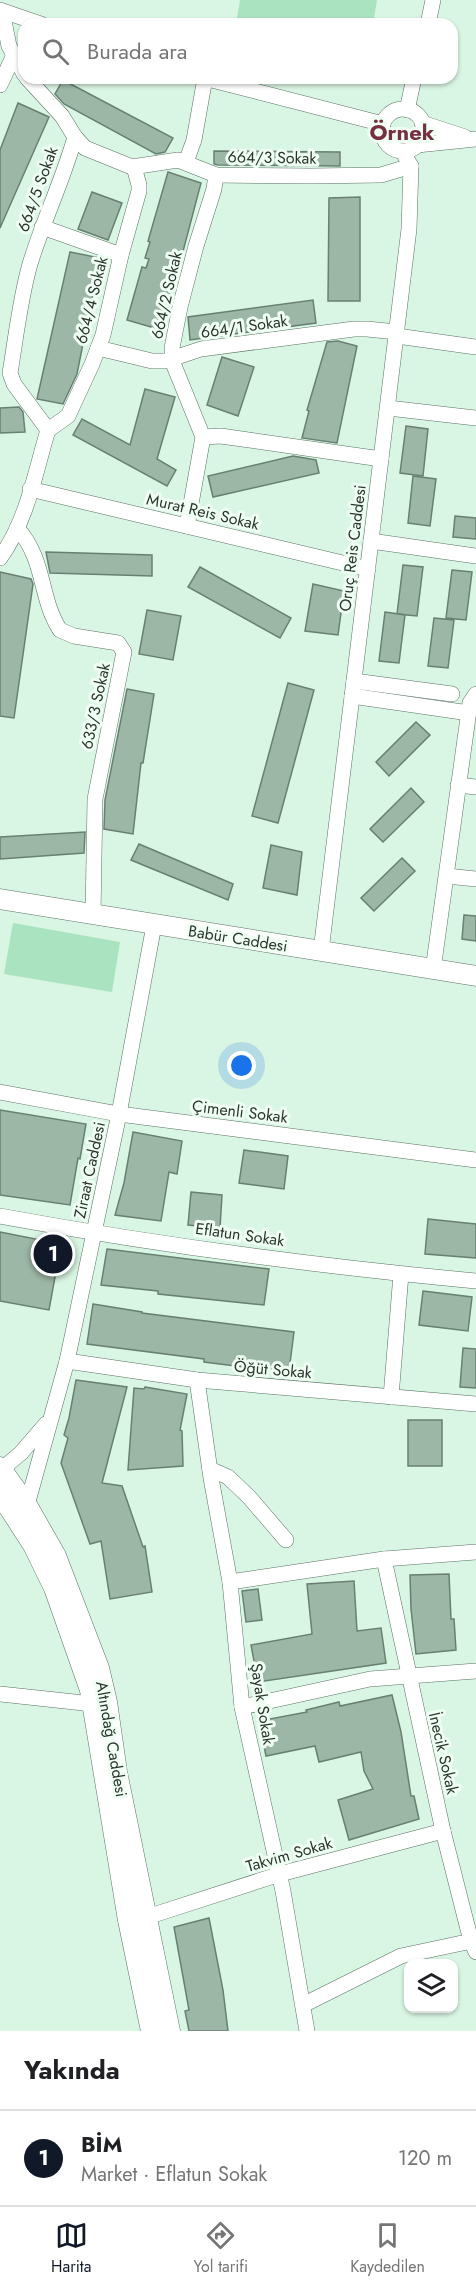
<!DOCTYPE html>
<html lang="tr">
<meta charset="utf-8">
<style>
:root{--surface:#fff;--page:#f6f6f6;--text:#202124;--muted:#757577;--line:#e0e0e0;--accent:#111827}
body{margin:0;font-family:Jost,sans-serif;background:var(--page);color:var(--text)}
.controls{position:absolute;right:18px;bottom:18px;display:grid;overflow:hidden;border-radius:12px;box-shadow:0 2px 4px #0004}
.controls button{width:54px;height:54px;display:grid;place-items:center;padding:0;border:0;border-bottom:2px solid var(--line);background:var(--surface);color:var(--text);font:30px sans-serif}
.you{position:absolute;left:242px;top:1066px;width:21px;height:21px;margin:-15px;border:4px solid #fff;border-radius:50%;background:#1a73e8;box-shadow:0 0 0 9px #1a73e833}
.badge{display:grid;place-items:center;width:39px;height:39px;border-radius:50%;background:var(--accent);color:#fff;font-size:20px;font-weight:700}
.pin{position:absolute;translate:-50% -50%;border:3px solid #fff;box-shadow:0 2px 6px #0006}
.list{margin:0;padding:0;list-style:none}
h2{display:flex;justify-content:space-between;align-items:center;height:78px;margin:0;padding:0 24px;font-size:26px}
h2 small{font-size:20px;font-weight:400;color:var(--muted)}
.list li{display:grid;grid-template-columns:39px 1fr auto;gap:18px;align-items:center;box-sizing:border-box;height:96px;padding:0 24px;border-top:2px solid var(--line)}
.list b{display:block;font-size:22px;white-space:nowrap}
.list p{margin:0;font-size:20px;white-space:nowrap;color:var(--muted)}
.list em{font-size:20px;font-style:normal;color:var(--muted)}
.icon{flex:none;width:33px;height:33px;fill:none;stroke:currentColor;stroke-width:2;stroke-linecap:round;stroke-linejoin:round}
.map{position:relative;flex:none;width:476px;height:2031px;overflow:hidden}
.search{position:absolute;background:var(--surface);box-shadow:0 2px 4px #0004;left:18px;right:18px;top:18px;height:66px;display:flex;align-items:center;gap:15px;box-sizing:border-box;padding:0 21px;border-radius:18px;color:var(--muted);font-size:22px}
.sheet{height:174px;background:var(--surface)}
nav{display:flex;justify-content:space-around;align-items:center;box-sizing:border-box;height:84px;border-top:2px solid var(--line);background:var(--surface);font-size:16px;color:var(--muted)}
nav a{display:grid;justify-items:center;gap:3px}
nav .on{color:var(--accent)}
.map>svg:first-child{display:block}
</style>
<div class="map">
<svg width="476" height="2031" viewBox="0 0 476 2031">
<rect width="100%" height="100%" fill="#d9f5e3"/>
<g fill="#a9e3bf">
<polygon points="240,0 377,0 373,24 236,24"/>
<polygon points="13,923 120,942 112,992 4,974"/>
</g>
<g fill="#9db7a6" stroke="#688071" stroke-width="1.5">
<polygon points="63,80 173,138 165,152 156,154 64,104 55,94"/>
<polygon points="18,103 49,117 0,228 0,150"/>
<polygon points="214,151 340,152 340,166 218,165 214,164"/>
<polygon points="168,172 201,183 181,259 158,329 127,320 142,267 146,268 149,259 145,258 150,242 148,241"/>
<polygon points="92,192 122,203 108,240 78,229"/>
<polygon points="360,197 360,301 328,301 329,198"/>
<polygon points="70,252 100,258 77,374 63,404 37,399"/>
<polygon points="313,300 316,323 190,340 188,317"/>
<polygon points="338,341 357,346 337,443 302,438 309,411 307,410 327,342"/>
<polygon points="222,357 254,367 238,416 207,405"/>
<polygon points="145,389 175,397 157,459 176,470 167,486 73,435 82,419 130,445"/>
<polygon points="19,407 23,412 25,432 0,433 0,408"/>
<polygon points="406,426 428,429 423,476 400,473"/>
<polygon points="293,456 316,460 319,473 213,497 208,476"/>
<polygon points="413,476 436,479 430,526 408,523"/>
<polygon points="455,516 476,518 476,539 453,537"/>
<polygon points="46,552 152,555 152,576 50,573"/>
<polygon points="403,565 423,567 417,616 397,614"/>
<polygon points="200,567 291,618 280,638 188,587"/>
<polygon points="452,570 472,572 466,620 446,618"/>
<polygon points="0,572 31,579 33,584 14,718 0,716"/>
<polygon points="313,584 344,591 338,635 305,631"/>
<polygon points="147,610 181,616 173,660 139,654"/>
<polygon points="385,612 405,615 399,663 379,661"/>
<polygon points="434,618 454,620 448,668 428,666"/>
<polygon points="288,683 314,690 278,823 252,816"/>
<polygon points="127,689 154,694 143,763 141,763 133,834 104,829 105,800"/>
<polygon points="416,722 430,735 389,776 376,762"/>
<polygon points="411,788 424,802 383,842 370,829"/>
<polygon points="85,832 84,853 0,859 0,837"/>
<polygon points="139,844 233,884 228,900 131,860"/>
<polygon points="271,845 302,852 297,895 263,888"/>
<polygon points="402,858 415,871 374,911 361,898"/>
<polygon points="464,915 476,916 476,941 462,939"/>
<polygon points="0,1110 86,1124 80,1159 78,1158 70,1205 0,1195"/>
<polygon points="133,1132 182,1141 177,1174 169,1172 161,1221 115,1215 124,1183"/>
<polygon points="244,1150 288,1156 284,1189 239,1183"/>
<polygon points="191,1192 222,1195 220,1228 188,1225"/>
<polygon points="428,1219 476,1224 476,1258 425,1254"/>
<polygon points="0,1232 61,1244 49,1310 0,1301"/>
<polygon points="107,1249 269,1269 264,1305 158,1294 158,1291 101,1285"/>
<polygon points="423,1291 472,1297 468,1331 419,1325"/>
<polygon points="93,1304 142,1312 142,1313 294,1332 289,1371 251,1366 251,1368 204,1362 204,1359 87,1344"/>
<polygon points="463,1348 476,1349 476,1388 460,1387"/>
<polygon points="76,1380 127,1387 102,1483 122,1486 143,1547 145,1546 152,1592 110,1599 101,1541 90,1544 61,1463 68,1438 64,1435 69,1418"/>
<polygon points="145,1387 187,1394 180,1430 182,1431 183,1466 128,1470 134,1388 144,1389"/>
<rect x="408" y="1420" width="34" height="46"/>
<polygon points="449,1574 451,1619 454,1619 456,1650 416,1654 411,1609 410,1575"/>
<polygon points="354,1581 357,1631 381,1628 386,1663 258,1682 251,1645 312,1634 307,1584"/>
<polygon points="258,1589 262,1620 246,1622 242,1591"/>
<polygon points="392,1695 401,1732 411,1796 414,1796 419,1819 349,1840 338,1800 373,1789 364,1771 361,1752 319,1762 315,1746 266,1756 259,1721 307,1712 306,1710 339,1702 340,1706"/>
<polygon points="209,1918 223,1990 228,2031 189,2031 185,2011 189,2010 174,1927"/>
</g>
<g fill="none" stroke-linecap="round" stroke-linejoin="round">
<g stroke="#5b7364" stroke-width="16">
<g id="minor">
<polyline points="0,10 41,24"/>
<polyline points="2,11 9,46 24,74"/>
<polyline points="428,24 433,0"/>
<polyline points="27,78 62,116 75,137 85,148 132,167 178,160 216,175 311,176 381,175 411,166"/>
<polyline points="204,78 383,124"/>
<polyline points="0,85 13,57"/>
<circle cx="403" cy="130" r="21"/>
<polyline points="407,110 414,78"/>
<polyline points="422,123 465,137"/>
<polyline points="417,145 476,139"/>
<polyline points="186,162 194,140 205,78"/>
<polyline points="42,227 121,255"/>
<polyline points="397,336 476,347"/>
<polyline points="98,348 152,361 165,361 201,349 354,329 367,329 397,332"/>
<polyline points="388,408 476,418"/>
<polyline points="48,430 68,416 92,364 103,335 121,255 139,191 139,185 134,167"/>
<polyline points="203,437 221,436 381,459"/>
<polyline points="30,489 368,569"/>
<polyline points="187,526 203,437 173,363 172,348 180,307 196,246 214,189 216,175"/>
<path d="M17,528C46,560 39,598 60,630L74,636L118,643L124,652L95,799L93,915"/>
<polyline points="371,541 476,556"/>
<path d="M0,558C27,521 35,473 48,430L14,384L10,373C16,337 20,299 30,264C43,221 63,180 75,137"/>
<polyline points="354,681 452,694"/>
<polyline points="352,696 469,713"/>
<polyline points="458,785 476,787"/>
<polyline points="447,876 476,879"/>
<polyline points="321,951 409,229 411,166 402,151"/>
<polyline points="433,970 470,703 476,694"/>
<polyline points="0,1092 119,1114 476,1160"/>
<path d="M0,1216C157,1245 317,1266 476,1281"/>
<polyline points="67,1361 197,1380 476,1404"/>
<polyline points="197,1380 211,1478 230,1582 242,1707 283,1891 307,2031"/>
<polyline points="391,1397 401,1274"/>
<polyline points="2,1469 21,1453 46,1424"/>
<polyline points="210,1469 228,1477 249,1497 286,1540"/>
<polyline points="27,1505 67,1361 119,1114 154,925"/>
<polyline points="384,1559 443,1831 471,1941 476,1952"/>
<polyline points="230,1582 384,1559 476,1552"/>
<polyline points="0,1694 93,1704"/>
<polyline points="242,1707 370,1679 476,1671"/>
<polyline points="147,1917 280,1874 443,1831"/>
<polyline points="303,2005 401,1956 476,1940"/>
</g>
</g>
<g stroke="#5b7364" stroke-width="21">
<g id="major">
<polyline points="0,899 476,976"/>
<polyline points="0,1467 27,1505 56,1556 99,1668 107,1702 117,1772 170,2031"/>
<polyline points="0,1494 33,1545 54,1588 90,1690 128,1920 151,2031"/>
</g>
</g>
<use href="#minor" stroke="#fff" stroke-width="15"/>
<use href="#major" stroke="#fff" stroke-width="20"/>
</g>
<g text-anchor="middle" stroke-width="6" stroke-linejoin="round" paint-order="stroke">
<g font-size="16" fill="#2b352e" stroke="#effff4">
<text transform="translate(272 157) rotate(1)" y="6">664/3 Sokak</text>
<text transform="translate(37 189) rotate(-70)" y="6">664/5 Sokak</text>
<text transform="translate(166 295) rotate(-77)" y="6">664/2 Sokak</text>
<text transform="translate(91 300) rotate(-76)" y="6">664/4 Sokak</text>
<text transform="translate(244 326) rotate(-8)" y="6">664/1 Sokak</text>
<text transform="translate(203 511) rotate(13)" y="6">Murat Reis Sokak</text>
<text transform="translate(352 548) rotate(-83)" y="6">Oruç Reis Caddesi</text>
<text transform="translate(95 706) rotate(-78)" y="6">633/3 Sokak</text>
<text transform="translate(238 938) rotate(9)" y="6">Babür Caddesi</text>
<text transform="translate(240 1111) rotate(7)" y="6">Çimenli Sokak</text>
<text transform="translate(89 1170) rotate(-78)" y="6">Ziraat Caddesi</text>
<text transform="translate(240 1234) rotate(8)" y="6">Eflatun Sokak</text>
<text transform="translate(273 1369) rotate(5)" y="6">Öğüt Sokak</text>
<text transform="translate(263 1704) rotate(81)" y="6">Şayak Sokak</text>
<text transform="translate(112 1739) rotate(80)" y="6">Altındağ Caddesi</text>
<text transform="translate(444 1753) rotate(77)" y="6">İnecik Sokak</text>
<text transform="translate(289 1854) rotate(-16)" y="6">Takvim Sokak</text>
</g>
<g font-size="22" font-weight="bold" fill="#752f40" stroke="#effff4">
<text x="402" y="140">Örnek</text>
</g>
</g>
</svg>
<div class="controls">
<button><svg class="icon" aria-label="layers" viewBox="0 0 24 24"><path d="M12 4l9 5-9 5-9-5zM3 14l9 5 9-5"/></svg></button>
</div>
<div class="you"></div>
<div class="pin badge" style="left:53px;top:1254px">1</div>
<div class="search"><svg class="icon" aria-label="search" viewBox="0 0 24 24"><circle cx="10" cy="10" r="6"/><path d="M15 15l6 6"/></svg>Burada ara</div>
</div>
<section class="sheet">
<h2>Yakında<small></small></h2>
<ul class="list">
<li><span class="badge">1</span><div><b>BİM</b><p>Market · Eflatun Sokak</p></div><em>120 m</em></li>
</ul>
</section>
<nav>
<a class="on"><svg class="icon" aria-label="map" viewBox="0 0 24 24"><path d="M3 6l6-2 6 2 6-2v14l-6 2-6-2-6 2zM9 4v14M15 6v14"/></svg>Harita</a>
<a><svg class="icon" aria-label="directions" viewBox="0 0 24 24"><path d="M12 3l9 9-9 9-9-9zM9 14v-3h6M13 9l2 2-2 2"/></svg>Yol tarifi</a>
<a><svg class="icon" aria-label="saved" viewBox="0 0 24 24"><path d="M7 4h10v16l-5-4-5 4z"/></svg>Kaydedilen</a>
</nav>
